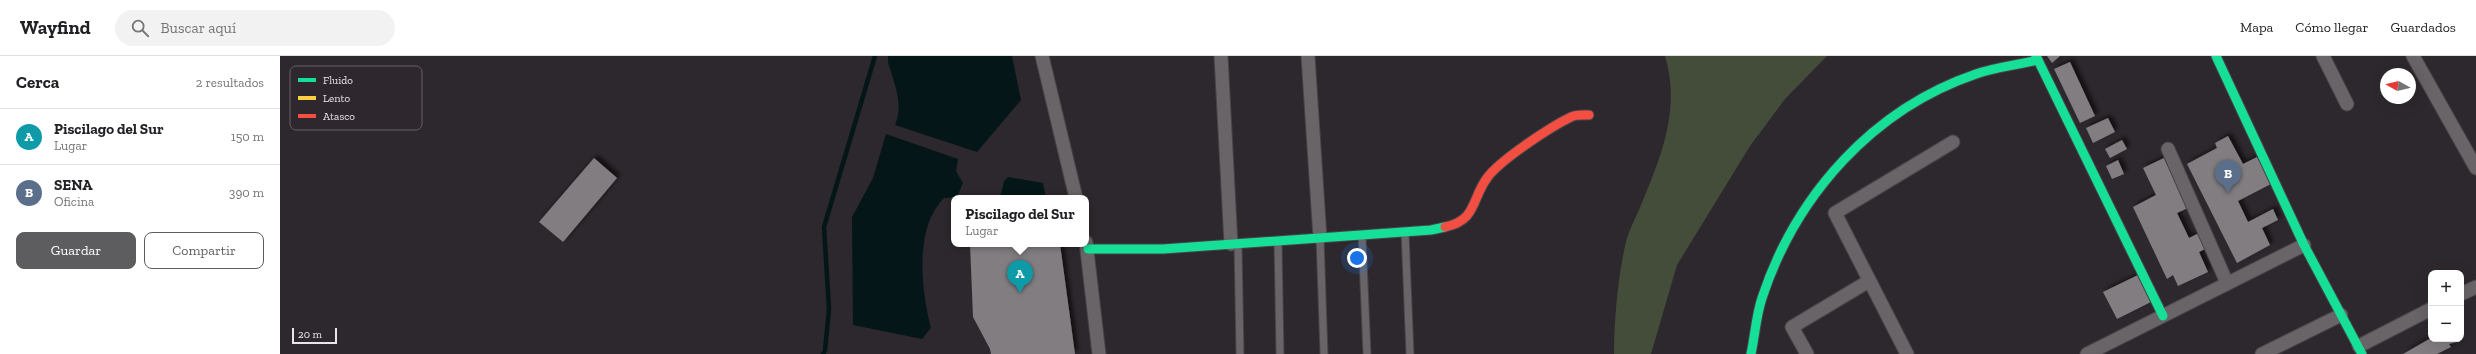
<!DOCTYPE html>
<html lang="es">
<meta charset="utf-8">
<style>
:root{--surface:#fff;--page:#f2f2f2;--text:#202124;--muted:#757577;--line:#e0e0e0;--accent:#5d5c5f}
body{margin:0;font-family:"Zilla Slab",serif;background:var(--page);color:var(--text)}
.controls{position:absolute;right:12px;bottom:12px;display:grid;overflow:hidden;border-radius:8px;box-shadow:0 4px 16px #0002}
.controls button{width:36px;height:36px;display:grid;place-items:center;padding:0;border:0;border-bottom:1px solid var(--line);background:var(--surface);color:var(--text);font:20px sans-serif}
.compass{position:absolute;left:2100px;top:12px;width:36px;height:36px;border-radius:50%;background:var(--surface);box-shadow:0 4px 16px #0002;rotate:278deg}
.scale{position:absolute;left:12px;bottom:10px;width:45px;box-sizing:border-box;padding-left:4px;border:2px solid #e9e5ea;border-top:0;font-size:11px;line-height:14px;white-space:nowrap;color:#e9e5ea;-webkit-text-stroke:3px #2e272e;paint-order:stroke}
.you{position:absolute;left:1077px;top:202px;width:14px;height:14px;margin:-10px;border:3px solid #fff;border-radius:50%;background:#1a73e8;box-shadow:0 0 0 6px #1a73e833}
.badge{display:grid;place-items:center;width:26px;height:26px;border-radius:50%;background:var(--accent);color:#fff;font-size:13px;font-weight:700}
.pin{position:absolute;translate:-50% -33px;filter:drop-shadow(0 1px 2px #0008)}
.pin::after{content:'';position:absolute;top:21px;width:14px;height:12px;background:inherit;clip-path:polygon(0 0,100% 0,50% 100%)}
.popup{position:absolute;left:671px;top:139px;width:138px;height:52px;box-sizing:border-box;display:grid;place-content:center;border-radius:8px;background:var(--surface);filter:drop-shadow(0 1px 3px #0005);font-size:13px;white-space:nowrap;color:var(--muted)}
.popup b{font-size:15px;color:var(--text)}
.popup::after{content:'';position:absolute;left:50%;top:100%;margin-left:-8px;border:8px solid transparent;border-top-color:var(--surface)}
.list{margin:0;padding:0;list-style:none}
h2{display:flex;justify-content:space-between;align-items:center;height:52px;margin:0;padding:0 16px;font-size:17px}
h2 small{font-size:13px;font-weight:400;color:var(--muted)}
.list li{display:grid;grid-template-columns:26px 1fr auto;gap:12px;align-items:center;box-sizing:border-box;height:56px;padding:0 16px;border-top:1px solid var(--line)}
.list b{display:block;font-size:15px;white-space:nowrap}
.list p{margin:0;font-size:13px;white-space:nowrap;color:var(--muted)}
.list em{font-size:13px;font-style:normal;color:var(--muted)}
.actions{display:flex;gap:8px;padding:12px 16px}
.actions a{flex:1;padding:9px 0;border:1px solid var(--accent);border-radius:8px;text-align:center;font-size:14px;color:var(--accent)}
.actions .main{background:var(--accent);color:#fff}
.icon{flex:none;width:22px;height:22px;fill:none;stroke:currentColor;stroke-width:2;stroke-linecap:round;stroke-linejoin:round}
.map{position:relative;flex:none;width:2196px;height:298px;overflow:hidden}
header{display:flex;align-items:center;gap:24px;box-sizing:border-box;height:56px;padding:0 20px;background:var(--surface);border-bottom:1px solid var(--line)}
header strong{font-size:19px}
nav{display:flex;gap:22px;margin-inline-start:auto;font-size:14px}
.search{width:280px;height:36px;background:var(--page);display:flex;align-items:center;gap:10px;box-sizing:border-box;padding:0 14px;border-radius:22px;color:var(--muted);font-size:15px}
main{display:flex}
aside{flex:1;background:var(--surface)}
.map>svg:first-child{display:block}
</style>
<header>
<strong>Wayfind</strong>
<div class="search"><svg class="icon" aria-label="search" viewBox="0 0 24 24"><circle cx="10" cy="10" r="6"/><path d="M15 15l6 6"/></svg>Buscar aquí</div>
<nav><a>Mapa</a><a>Cómo llegar</a><a>Guardados</a></nav>
</header>
<main>
<aside>
<h2>Cerca<small>2 resultados</small></h2>
<ul class="list">
<li><span class="badge" style="background:#0f9aa8">A</span><div><b>Piscilago del Sur</b><p>Lugar</p></div><em>150 m</em></li>
<li><span class="badge" style="background:#5c6f8a">B</span><div><b>SENA</b><p>Oficina</p></div><em>390 m</em></li>
</ul>
<div class="actions"><a class="main">Guardar</a><a>Compartir</a></div>
</aside>
<div class="map">
<svg width="2196" height="298" viewBox="0 0 2196 298">
<defs>
<filter id="shadow"><feDropShadow dx="3.5" dy="-3.5" stdDeviation="2" flood-color="#0009"/></filter>
</defs>
<rect width="100%" height="100%" fill="#2d282d"/>
<path fill="#444d3a" d="M1385,0H1547L1505,43L1470,90L1397,209L1371,298H1334C1334,264 1338,219 1346,186C1349,174 1356,161 1361,149C1381,101 1401,53 1385,0Z"/>
<g fill="#041617">
<path d="M608,0H732L741,44L697,96L615,69C624,48 614,27 608,6Z"/>
<path d="M606,78L678,103L676,115L683,127L677,141L664,142C634,171 641,234 651,272L642,283L573,269L572,161L593,122Z"/>
<polygon points="728,121 763,127 766,142 720,142 724,125"/>
</g>
<g fill="none" stroke-linecap="round" stroke-linejoin="round">
<polyline stroke="#041617" stroke-width="4.5" points="543,298 545,295 549,253 544,171 595,0"/>
</g>
<g fill="#817d81" filter="url(#shadow)">
<polygon points="1767,0 1780,0 1772,7"/>
<polygon points="1790,6 1815,60 1800,67 1774,13"/>
<polygon points="1828,62 1835,76 1813,87 1806,72"/>
<polygon points="1948,80 1963,108 1977,101 1991,128 1958,145 1968,166 1993,153 1998,164 1982,172 1990,189 1957,207 1907,108 1937,92 1935,87"/>
<polygon points="1842,84 1847,93 1830,102 1825,93"/>
<polygon points="314,102 337,122 283,186 259,166"/>
<polygon points="1884,102 1908,152 1897,157 1909,182 1923,175 1931,190 1919,196 1928,216 1898,230 1893,219 1887,223 1853,151 1876,139 1863,112"/>
<polygon points="1838,104 1844,118 1832,123 1826,110"/>
<polygon points="690,188 780,188 795,298 711,298 710,293 693,261"/>
<polygon points="1858,219 1871,246 1837,263 1823,236"/>
<polygon points="2151,282 2181,285 2169,288 2171,291 2157,298 2123,298"/>
</g>
<g fill="none" stroke-linecap="round" stroke-linejoin="round">
<g stroke="#474448" stroke-width="9">
<g id="lane">
<polyline points="1125,176 1130,298"/>
<polyline points="1082,180 1087,298"/>
<polyline points="1040,182 1044,298"/>
<polyline points="998,186 1000,298"/>
<polyline points="958,188 960,298"/>
</g>
</g>
<g stroke="#474448" stroke-width="15">
<g id="street">
<polyline points="762,0 796,142"/>
<polyline points="941,0 951,188"/>
<polyline points="1028,0 1040,182"/>
<polyline points="2043,0 2067,48"/>
<polyline points="2133,0 2196,112"/>
<polyline points="1888,93 1947,227"/>
<polyline points="806,186 819,298"/>
<polyline points="2181,238 2196,231"/>
<polyline points="2079,290 2151,253"/>
<polyline points="1527,298 1512,271 1589,225"/>
<polyline points="1627,298 1555,157 1673,86"/>
<polyline points="1807,298 2024,189"/>
<polyline points="1982,298 2061,259"/>
</g>
</g>
<g stroke="#474448" stroke-width="11">
<g id="fast">
<polyline points="1756,0 1883,260"/>
<polyline points="1936,0 2024,189 2082,298"/>
<polyline points="808,193 883,193 1151,174 1165,171"/>
<path d="M1471,298C1475,279 1476,260 1482,242C1516,139 1593,53 1696,18C1716,11 1738,9 1758,4"/>
</g>
</g>
<g stroke="#474448" stroke-width="11">
<path id="jam" d="M1165,171C1197,164 1191,144 1207,122C1219,105 1270,71 1291,61C1296,58 1303,59 1309,59"/>
</g>
<use href="#lane" stroke="#686468" stroke-width="7"/>
<use href="#street" stroke="#686468" stroke-width="13"/>
<use href="#fast" stroke="#16e098" stroke-width="9"/>
<use href="#jam" stroke="#f24e42" stroke-width="9"/>
</g>
<rect x="10" y="10" width="132" height="64" rx="6" fill="#2e272e" stroke="#666066" stroke-width="1"/>
<rect x="18" y="22" width="18" height="4" fill="#16e098"/>
<rect x="18" y="40" width="18" height="4" fill="#ffcf43"/>
<rect x="18" y="58" width="18" height="4" fill="#f24e42"/>
<g font-size="11" fill="#e9e5ea">
<text x="43" y="28">Fluido</text>
<text x="43" y="46">Lento</text>
<text x="43" y="64">Atasco</text>
</g>
</svg>
<div class="controls">
<button>+</button>
<button>−</button>
</div>
<svg class="compass" viewBox="-18 -18 36 36"><path d="M0-13l5 13h-10z" fill="#e53935"/><path d="M0 13l5-13h-10z" fill="#757577"/></svg>
<div class="scale">20 m</div>
<div class="you"></div>
<div class="pin badge" style="left:740px;top:237px;background:#0f9aa8">A</div>
<div class="popup"><b>Piscilago del Sur</b>Lugar</div>
<div class="pin badge" style="left:1948px;top:137px;background:#5c6f8a">B</div>
</div>
</main>
